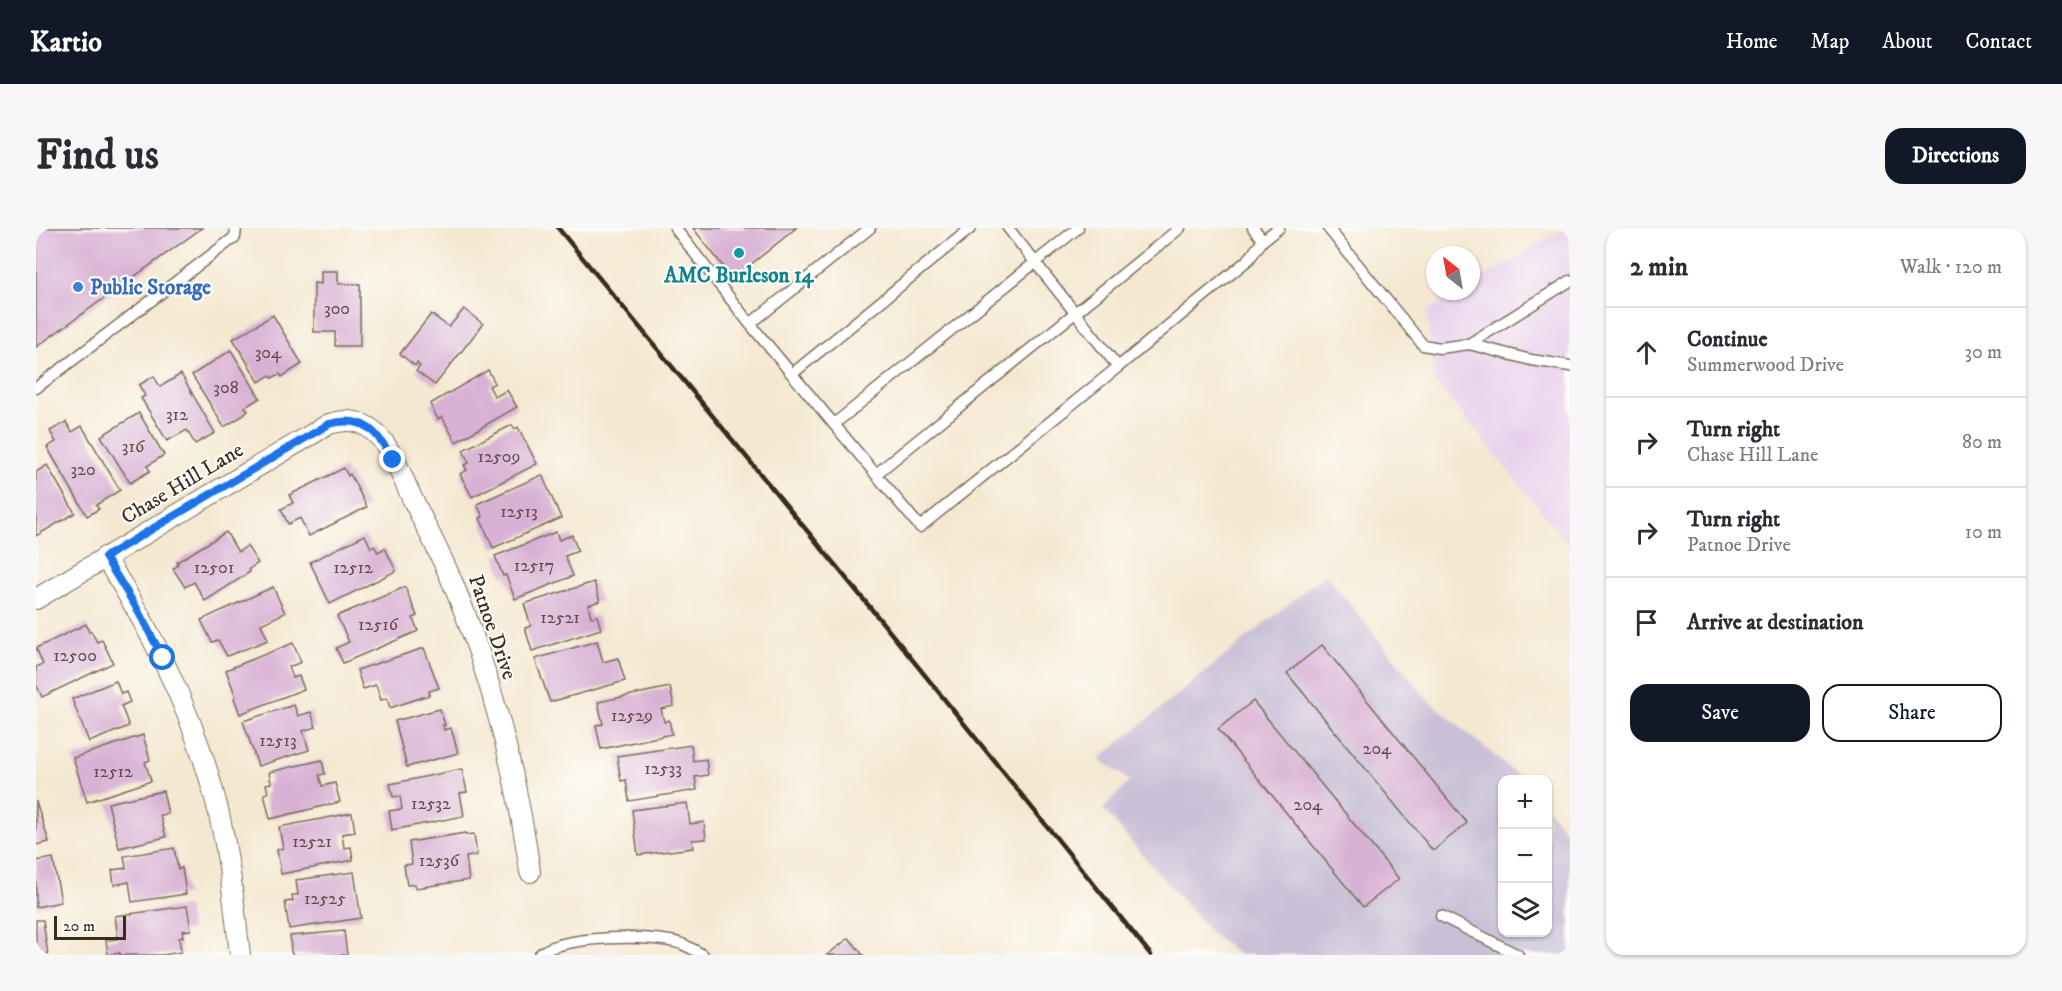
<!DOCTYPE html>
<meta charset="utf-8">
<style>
:root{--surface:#fff;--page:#f7f7f7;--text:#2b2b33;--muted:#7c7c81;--line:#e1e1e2;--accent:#111827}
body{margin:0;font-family:"IM FELL DW Pica",serif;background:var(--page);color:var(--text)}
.controls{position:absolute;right:18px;bottom:18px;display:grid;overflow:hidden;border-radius:12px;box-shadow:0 2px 4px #0004}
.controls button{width:54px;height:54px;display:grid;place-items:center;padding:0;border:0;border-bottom:2px solid var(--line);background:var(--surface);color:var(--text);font:30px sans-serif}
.compass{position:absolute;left:1390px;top:18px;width:54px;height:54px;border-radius:50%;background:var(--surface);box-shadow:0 2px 4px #0004;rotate:329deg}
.scale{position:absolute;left:18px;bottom:15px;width:72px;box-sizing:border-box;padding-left:6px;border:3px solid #3b2a1e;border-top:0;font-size:16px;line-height:21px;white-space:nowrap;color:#3b2a1e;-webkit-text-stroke:4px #fdfcf7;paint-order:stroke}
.stop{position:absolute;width:18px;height:18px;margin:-14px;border:4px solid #1a73e8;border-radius:50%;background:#fff}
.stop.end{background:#1a73e8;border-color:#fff;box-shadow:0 2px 6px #0008}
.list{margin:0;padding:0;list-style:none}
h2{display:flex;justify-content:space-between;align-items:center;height:78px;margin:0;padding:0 24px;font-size:26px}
h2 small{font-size:20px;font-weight:400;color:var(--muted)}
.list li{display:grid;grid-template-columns:39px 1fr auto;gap:18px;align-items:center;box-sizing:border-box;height:90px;padding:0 24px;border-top:2px solid var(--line)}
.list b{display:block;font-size:22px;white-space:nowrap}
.list p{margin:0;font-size:20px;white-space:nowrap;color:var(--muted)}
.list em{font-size:20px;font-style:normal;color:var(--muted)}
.actions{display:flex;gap:12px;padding:18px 24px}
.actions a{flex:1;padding:14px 0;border:2px solid var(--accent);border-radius:18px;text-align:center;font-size:21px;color:var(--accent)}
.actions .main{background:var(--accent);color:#fff}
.icon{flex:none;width:33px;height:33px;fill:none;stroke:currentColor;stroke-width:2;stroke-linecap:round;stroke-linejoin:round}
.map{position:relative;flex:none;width:1534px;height:727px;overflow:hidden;border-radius:18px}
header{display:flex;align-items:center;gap:36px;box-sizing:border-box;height:84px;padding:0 30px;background:var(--accent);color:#fff}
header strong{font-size:28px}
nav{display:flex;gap:33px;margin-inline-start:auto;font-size:21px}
.intro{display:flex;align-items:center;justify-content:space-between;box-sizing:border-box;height:144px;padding:0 36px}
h1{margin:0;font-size:42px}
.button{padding:15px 27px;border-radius:18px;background:var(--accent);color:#fff;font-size:21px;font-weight:700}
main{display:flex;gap:36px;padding:0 36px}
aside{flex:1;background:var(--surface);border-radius:18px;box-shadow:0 2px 4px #0004}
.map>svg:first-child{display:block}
</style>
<header>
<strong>Kartio</strong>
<nav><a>Home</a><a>Map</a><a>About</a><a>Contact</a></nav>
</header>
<div class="intro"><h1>Find us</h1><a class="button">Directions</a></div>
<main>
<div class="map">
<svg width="1534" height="727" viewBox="0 0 1534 727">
<rect width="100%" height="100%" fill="#fdfcf7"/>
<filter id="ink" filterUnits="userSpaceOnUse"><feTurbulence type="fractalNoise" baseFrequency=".0167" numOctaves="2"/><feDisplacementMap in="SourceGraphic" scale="12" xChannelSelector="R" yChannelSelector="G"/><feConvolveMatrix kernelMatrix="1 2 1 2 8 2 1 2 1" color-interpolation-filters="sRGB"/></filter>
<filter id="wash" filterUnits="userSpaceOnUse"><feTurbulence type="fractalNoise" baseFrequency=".008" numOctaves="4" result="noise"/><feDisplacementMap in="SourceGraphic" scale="24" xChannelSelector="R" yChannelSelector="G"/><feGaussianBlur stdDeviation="1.35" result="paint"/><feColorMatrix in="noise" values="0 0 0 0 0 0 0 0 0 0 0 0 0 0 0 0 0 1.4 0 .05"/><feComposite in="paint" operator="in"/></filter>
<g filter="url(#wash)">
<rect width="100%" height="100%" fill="#f4e8d1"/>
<polygon fill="#e9d1ed" points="1529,0 1534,0 1534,318 1398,152 1391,83 1424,63 1435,63 1435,57"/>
<polygon fill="#c9bfd7" points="1289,346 1391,471 1486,551 1466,552 1466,704 1512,704 1512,581 1534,609 1534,727 1202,727 1174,704 1067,581 1094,553 1063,531"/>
<g id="blocks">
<g fill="#d8b1d4">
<polygon points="0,0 166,0 0,119"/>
<polygon points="657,0 760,0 697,51"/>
<polygon points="285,43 302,43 302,56 324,56 324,118 299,118 299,104 278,104 278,55 285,56"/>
<polygon points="428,81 447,96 399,157 380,143 384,138 381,135 379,138 364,126 395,86 413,99"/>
<polygon points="237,87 266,136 246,149 244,146 236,150 234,147 223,154 197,111"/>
<polygon points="195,122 224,170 209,179 212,183 208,187 188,199 156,147"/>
<polygon points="452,142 459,155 453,158 459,169 471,162 481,179 420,214 406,189 402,191 394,176"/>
<polygon points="145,146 179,205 159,216 151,202 131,213 105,170 109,168 103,157 118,148 124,159"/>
<polygon points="103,185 128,227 111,238 114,243 94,255 65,208"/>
<polygon points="30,194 36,204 46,198 84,262 60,277 63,281 51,288 11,219 20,214 14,203"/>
<polygon points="476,197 479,201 482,199 501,236 436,269 424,246 431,242 428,237 433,235 427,222"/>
<polygon points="11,237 39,285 0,308 0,244"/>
<polygon points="308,240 312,248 314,246 331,279 273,308 264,290 252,296 245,281 257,275 253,267"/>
<polygon points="506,247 525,290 457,320 444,290 447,289 441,276"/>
<polygon points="190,304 202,324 211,318 222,335 213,341 214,344 169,373 158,354 149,359 137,341 142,337 141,334"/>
<polygon points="520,304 523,312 536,307 542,323 529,328 537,348 479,371 470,347 467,348 459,328"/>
<polygon points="329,307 335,320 338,318 342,324 349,320 360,343 294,376 274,334"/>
<polygon points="558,354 564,373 552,377 555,389 561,388 565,401 496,423 489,400 495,398 488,376"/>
<polygon points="237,359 249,385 225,396 232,412 191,428 182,412 176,414 165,392"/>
<polygon points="369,359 381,388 377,390 382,403 307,435 300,420 313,414 301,388"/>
<polygon points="50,396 53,404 55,403 61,414 66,412 77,435 6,469 0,456 0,439 7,436 0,420"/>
<polygon points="561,413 567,434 582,430 589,453 514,474 499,431"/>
<polygon points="257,415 265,434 253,439 257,450 263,448 268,461 204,486 198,470 200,469 190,442"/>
<polygon points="1286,417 1431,595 1397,623 1251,445"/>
<polygon points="388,420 403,460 393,463 393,467 354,480 351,470 345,472 340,457 327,461 321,442"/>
<polygon points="80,453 85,466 90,464 94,474 85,478 93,498 53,514 36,471"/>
<polygon points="634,459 638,478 625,481 628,494 633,492 636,506 565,521 560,497 567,496 562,474"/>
<polygon points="1217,473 1363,651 1327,679 1182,501"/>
<polygon points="258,477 262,488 275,484 280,499 267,503 273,522 222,538 207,493"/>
<polygon points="404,481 409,497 407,497 408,502 415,500 422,525 371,539 359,493"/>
<polygon points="107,507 114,532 109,534 115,553 51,574 37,530"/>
<polygon points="655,517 657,533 670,531 672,547 659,549 661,562 593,573 590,552 585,553 581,528"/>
<polygon points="286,532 289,546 283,547 286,558 299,555 304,574 234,591 228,566 232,565 230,556 235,555 233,544"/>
<polygon points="426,541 431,564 424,565 428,588 356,602 353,583 366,581 364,568 357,569 354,556"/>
<polygon points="127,563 132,586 124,587 130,609 83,620 72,575"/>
<polygon points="0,573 13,614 0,617"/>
<polygon points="651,575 654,596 668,594 670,611 656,612 657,620 602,627 596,582"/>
<polygon points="316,585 319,604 306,606 308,620 315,619 317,632 245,646 241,622 247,620 243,599"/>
<polygon points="430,605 430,607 438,606 441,627 430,629 433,652 380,660 379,656 371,657 368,637 376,636 373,614"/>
<polygon points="138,620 142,641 146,640 150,666 96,674 93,654 78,657 76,642 90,640 88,628"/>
<polygon points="17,630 25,674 0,679 0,633"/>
<polygon points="318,644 325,690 253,701 249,674 257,673 256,667 262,667 260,652"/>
<polygon points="151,678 155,702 146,703 147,709 143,710 145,724 127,727 84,727 84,725 72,727 70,712 82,711 79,688"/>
<polygon points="0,692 7,692 12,727 0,727"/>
<polygon points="308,703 311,727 257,727 255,724 254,708"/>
<polygon points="813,710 827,727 791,727"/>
</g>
</g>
</g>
<g filter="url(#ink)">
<use href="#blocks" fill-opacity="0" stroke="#7c6c5d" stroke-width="1.5"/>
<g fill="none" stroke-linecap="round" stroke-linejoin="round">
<g stroke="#7c6c5d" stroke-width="13">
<g id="lane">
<polyline points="639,0 714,96"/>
<polyline points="834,0 714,96 884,299 1082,139"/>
<polyline points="972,0 1082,139 1213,31 1227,12"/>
<polyline points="1217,0 1227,12 1243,0"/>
<polyline points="1292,0 1387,117 1404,120 1433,116 1495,132 1534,138"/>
<polyline points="1433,116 1534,53"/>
<polyline points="756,146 935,0"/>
<polyline points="0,160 199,9 200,0"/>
<polyline points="798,196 1042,0"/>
<polyline points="840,246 1144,0"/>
<polyline points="1405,688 1482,727"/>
<path d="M503,727C523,707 620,706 646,716C653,719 660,723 667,727"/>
</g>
</g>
<g stroke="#7c6c5d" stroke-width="22">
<g id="street">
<path d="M69,329C117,405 158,486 180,574C193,624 198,676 204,727"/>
<path d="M0,371L293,196C307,192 319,191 332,199C355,214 365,248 377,272C391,301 406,329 418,358C455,446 481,549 494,644"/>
</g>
</g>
<use href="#lane" stroke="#fff" stroke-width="10"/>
<use href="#street" stroke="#fff" stroke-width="20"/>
<polyline stroke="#3b2a1e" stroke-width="4.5" points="522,0 833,378 1115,727"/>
</g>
</g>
<g fill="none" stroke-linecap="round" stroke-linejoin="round" filter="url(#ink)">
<path stroke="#1a73e8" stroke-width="8" d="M127,430L100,379L69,329L293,196C328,187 341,203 357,232"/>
</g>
<circle fill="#0f9aa8" stroke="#fdfcf7" stroke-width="2" cx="703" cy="25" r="6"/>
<circle fill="#3f7fe0" stroke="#fdfcf7" stroke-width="2" cx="42" cy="59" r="6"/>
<g text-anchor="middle" stroke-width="4.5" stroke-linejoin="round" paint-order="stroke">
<g font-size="18" fill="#624c4c">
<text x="301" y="86">300</text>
<text x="232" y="130">304</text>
<text x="190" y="165">308</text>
<text x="141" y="192">312</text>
<text x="97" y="224">316</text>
<text x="463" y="234">12509</text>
<text x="47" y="247">320</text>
<text x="483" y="289">12513</text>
<text x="498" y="343">12517</text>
<text x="178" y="345">12501</text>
<text x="317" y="345">12512</text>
<text x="524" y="395">12521</text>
<text x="342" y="402">12516</text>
<text x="39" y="433">12500</text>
<text x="596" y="493">12529</text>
<text x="242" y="518">12513</text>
<text x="1341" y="526">204</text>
<text x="627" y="546">12533</text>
<text x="77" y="549">12512</text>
<text x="395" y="581">12532</text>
<text x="1272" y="582">204</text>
<text x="276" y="619">12521</text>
<text x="403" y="638">12536</text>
<text x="289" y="676">12525</text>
</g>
<g font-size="21" font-weight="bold" fill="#0d838f" stroke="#fdfcf7">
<text x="703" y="54">AMC Burleson 14</text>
</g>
<g font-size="21" font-weight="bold" fill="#366cbe" stroke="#fdfcf7" text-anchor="start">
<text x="54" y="66">Public Storage</text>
</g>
<g font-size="21" fill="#3b2a1e" stroke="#fdfcf7">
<text transform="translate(146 255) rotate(-31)" y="7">Chase Hill Lane</text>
<text transform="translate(457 399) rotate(71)" y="7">Patnoe Drive</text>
</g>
</g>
</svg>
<div class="controls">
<button>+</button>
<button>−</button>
<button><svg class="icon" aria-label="layers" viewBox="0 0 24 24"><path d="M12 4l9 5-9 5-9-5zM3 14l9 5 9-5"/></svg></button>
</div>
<svg class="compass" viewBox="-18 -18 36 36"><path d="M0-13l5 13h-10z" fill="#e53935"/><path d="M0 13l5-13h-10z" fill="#7c7c81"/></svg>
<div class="scale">20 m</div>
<div class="stop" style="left:127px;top:430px"></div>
<div class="stop end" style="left:357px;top:232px"></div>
</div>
<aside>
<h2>2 min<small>Walk · 120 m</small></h2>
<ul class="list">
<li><svg class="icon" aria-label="ahead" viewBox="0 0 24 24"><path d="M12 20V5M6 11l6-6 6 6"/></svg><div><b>Continue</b><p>Summerwood Drive</p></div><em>30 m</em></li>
<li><svg class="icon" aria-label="right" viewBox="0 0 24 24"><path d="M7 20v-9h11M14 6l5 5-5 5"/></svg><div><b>Turn right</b><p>Chase Hill Lane</p></div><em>80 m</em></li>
<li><svg class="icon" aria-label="right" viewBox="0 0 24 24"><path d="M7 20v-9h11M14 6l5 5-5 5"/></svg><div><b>Turn right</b><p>Patnoe Drive</p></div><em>10 m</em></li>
<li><svg class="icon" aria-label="arrive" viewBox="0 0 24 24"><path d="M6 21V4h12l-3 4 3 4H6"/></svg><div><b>Arrive at destination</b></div></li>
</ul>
<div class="actions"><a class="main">Save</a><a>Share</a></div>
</aside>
</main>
